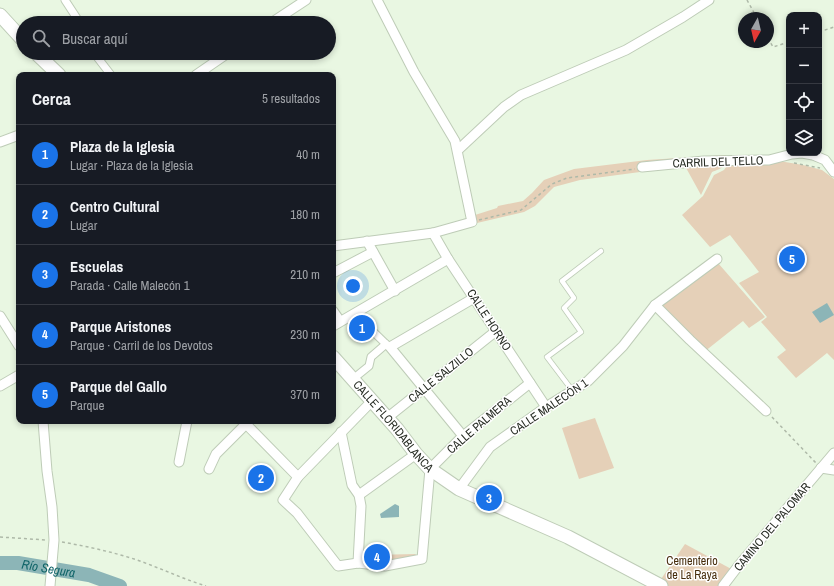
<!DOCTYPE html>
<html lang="es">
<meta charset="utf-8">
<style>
:root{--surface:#171b24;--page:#242831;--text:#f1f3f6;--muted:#9ea1a6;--line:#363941;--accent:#1a73e8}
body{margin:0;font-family:"Archivo Narrow",sans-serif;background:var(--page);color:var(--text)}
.controls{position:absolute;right:12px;top:12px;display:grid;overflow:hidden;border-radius:8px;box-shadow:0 2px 6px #0003}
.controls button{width:36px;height:36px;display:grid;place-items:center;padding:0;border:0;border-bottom:1px solid var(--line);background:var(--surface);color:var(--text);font:20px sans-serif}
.compass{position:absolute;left:738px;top:12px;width:36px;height:36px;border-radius:50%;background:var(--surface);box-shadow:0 2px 6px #0003;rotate:188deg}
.you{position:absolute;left:353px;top:286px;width:14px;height:14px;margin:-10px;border:3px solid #fff;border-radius:50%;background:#1a73e8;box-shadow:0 0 0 6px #1a73e833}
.badge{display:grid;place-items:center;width:26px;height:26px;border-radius:50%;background:var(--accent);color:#fff;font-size:13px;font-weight:700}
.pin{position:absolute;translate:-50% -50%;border:2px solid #fff;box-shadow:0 1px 4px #0006}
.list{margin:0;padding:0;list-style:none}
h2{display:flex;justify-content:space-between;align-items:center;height:52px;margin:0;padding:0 16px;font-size:17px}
h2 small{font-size:13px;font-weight:400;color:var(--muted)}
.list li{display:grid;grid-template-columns:26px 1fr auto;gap:12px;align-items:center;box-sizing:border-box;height:60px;padding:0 16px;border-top:1px solid var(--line)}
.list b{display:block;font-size:15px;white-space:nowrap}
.list p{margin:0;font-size:13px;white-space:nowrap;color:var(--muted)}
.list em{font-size:13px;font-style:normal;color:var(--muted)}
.icon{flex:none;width:22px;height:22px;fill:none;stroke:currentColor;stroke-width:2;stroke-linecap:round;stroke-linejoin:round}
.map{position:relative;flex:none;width:834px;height:586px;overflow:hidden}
.search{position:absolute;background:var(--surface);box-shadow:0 2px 6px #0003;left:16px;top:16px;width:320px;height:44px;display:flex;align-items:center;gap:10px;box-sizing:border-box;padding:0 14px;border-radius:22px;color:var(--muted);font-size:15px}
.panel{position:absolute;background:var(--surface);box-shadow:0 2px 6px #0003;left:16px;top:72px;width:320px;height:352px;border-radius:8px}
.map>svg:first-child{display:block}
</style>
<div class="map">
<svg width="834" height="586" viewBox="0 0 834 586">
<rect width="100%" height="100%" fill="#e9f7e2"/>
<g fill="#e5d0b8">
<path d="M726,155C726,168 722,168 712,172L701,195L685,166L580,180L554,187L535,206L524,212L477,223L475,215L497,208L498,206L523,201L532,193L544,180L574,169L647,160Z"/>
<polygon points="785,162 803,165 822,170 834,179 834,360 827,353 796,378 777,357 786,350 761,322 767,317 739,283 759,272 730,235 710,247 682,215 703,196 714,175 724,170 729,163"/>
<polygon points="718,263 765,317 749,328 743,321 704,352 657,305"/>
<polygon points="595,418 614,468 579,479 562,428"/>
<polygon points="685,544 735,571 723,586 661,586 657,585"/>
<path d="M416,554C407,567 382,562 368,562L366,558L368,556L371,555Z"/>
</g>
<g fill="#8cb5b7">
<polygon points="827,303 834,315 820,323 812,312"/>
<polygon points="395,504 399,506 399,517 381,518 380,514"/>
</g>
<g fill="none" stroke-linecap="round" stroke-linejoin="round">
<path stroke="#8cb5b7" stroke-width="14" id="s1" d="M0,563H18L89,575L120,586"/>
<g stroke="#beccb7" stroke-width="6">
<polyline id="service" points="572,390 547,357 581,332 564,308 574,298 562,281 601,251"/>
</g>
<g stroke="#beccb7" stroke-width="9">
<g id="pedestrian">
<polyline points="65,0 80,23"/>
<polyline points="94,53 111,75"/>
<polyline points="355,314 388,346"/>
<polyline points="353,379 369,366 371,357 386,344"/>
</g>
</g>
<g stroke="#beccb7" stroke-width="11">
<g id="minor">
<polyline points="271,23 306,0"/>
<polyline points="196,75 228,53"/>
<polyline points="0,142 19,135"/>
<polyline points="458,150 504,107 521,95 626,50 683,17 709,0"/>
<polyline points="642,167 704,161 769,160 792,154 802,153 813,155 825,160 834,172"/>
<polyline points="433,233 448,259 546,407"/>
<polyline points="367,241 395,291"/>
<polyline points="333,246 433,233 472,222 455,141 414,72 377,0"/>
<polyline points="333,273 373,252"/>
<polyline points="655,305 690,340 766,411"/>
<polyline points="333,311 340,321"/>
<polyline points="0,316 19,346"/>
<polyline points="333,326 448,259"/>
<polyline points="0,386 19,375"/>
<polyline points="372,401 298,477 283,500 297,513 338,566 358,563 385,566 422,559 430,469 463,436 530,383"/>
<polyline points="387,418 496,331"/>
<polyline points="43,421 47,471 52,507 54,540 50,586"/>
<polyline points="243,421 298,477"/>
<polyline points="341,432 352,485 359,495 361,506 358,563"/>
<polyline points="463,436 390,347 474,298"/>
<polyline points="179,462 187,421"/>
<polyline points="821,468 834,470"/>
<polyline points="209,469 216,454 249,421"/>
<polyline points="459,489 490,447 546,407 588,381 623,346 655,305 717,259"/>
<polyline points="359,495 416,454"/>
<polyline points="723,586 739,565 834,453"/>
</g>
</g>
<g stroke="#beccb7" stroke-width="15">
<g id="secondary">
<polyline points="0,15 23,40"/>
<polyline points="36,53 59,75"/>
<path id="s2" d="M333,357L397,429L416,454L430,469L459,489L568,537L661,586"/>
</g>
</g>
<g stroke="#aeb9a8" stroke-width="1.5" stroke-dasharray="3 3" stroke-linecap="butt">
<polyline points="747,0 757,18"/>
<polyline points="819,32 834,27"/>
<polyline points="768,38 773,47 789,42"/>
<polyline points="794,163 820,168"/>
<polyline points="479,220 521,210 552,184 567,178 635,169"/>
<polyline points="772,417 816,463"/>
<polyline points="0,537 46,540"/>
<path d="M62,542C85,546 108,551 131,558C156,566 180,578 206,586"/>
</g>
<use href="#service" stroke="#fff" stroke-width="4.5"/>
<use href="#pedestrian" stroke="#fff" stroke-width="7"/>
<use href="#minor" stroke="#fff" stroke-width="9"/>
<use href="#secondary" stroke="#fff" stroke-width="13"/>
</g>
<g text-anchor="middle" stroke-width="3" stroke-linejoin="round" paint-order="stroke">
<g font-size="12" fill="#282d25" stroke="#fff">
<text transform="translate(718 162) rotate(-2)" y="4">CARRIL DEL TELLO</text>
<text transform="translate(489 320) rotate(57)" y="4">CALLE HORNO</text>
<text transform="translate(441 375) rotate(-39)" y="4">CALLE SALZILLO</text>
<text transform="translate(549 407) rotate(-34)" y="4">CALLE MALECÓN 1</text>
<text dy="4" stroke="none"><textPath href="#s2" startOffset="92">CALLE FLORIDABLANCA</textPath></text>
<text transform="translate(479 425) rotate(-41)" y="4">CALLE PALMERA</text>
<text transform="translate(772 527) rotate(-50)" y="4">CAMINO DEL PALOMAR</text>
</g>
<g font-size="12" fill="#452c0b" stroke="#fff">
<text x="692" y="565">Cementerio<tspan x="692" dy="14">de La Raya</tspan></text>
</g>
<g font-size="13" font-style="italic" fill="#106468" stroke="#fff">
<text dy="5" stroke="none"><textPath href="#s1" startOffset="49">Río Segura</textPath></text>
</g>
</g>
</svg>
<div class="controls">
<button>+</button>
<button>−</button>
<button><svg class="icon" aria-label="locate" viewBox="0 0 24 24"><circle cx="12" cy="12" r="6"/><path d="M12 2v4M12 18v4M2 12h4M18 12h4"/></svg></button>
<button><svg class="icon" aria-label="layers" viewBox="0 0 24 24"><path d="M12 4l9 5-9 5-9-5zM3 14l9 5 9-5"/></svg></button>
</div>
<svg class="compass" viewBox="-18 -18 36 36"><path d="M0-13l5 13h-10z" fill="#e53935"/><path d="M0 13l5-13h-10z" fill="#9ea1a6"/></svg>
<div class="you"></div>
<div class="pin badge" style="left:362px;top:328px">1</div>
<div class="pin badge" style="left:261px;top:478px">2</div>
<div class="pin badge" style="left:489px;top:498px">3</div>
<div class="pin badge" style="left:377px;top:557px">4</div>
<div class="pin badge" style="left:792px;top:259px">5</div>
<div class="search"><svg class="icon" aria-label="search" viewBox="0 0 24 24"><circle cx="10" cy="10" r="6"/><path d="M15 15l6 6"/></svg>Buscar aquí</div>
<section class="panel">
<h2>Cerca<small>5 resultados</small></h2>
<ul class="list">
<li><span class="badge">1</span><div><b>Plaza de la Iglesia</b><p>Lugar · Plaza de la Iglesia</p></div><em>40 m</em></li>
<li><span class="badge">2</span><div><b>Centro Cultural</b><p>Lugar</p></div><em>180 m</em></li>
<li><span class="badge">3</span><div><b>Escuelas</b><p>Parada · Calle Malecón 1</p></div><em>210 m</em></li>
<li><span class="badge">4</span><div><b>Parque Aristones</b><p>Parque · Carril de los Devotos</p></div><em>230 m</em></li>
<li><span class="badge">5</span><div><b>Parque del Gallo</b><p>Parque</p></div><em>370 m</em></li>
</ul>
</section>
</div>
